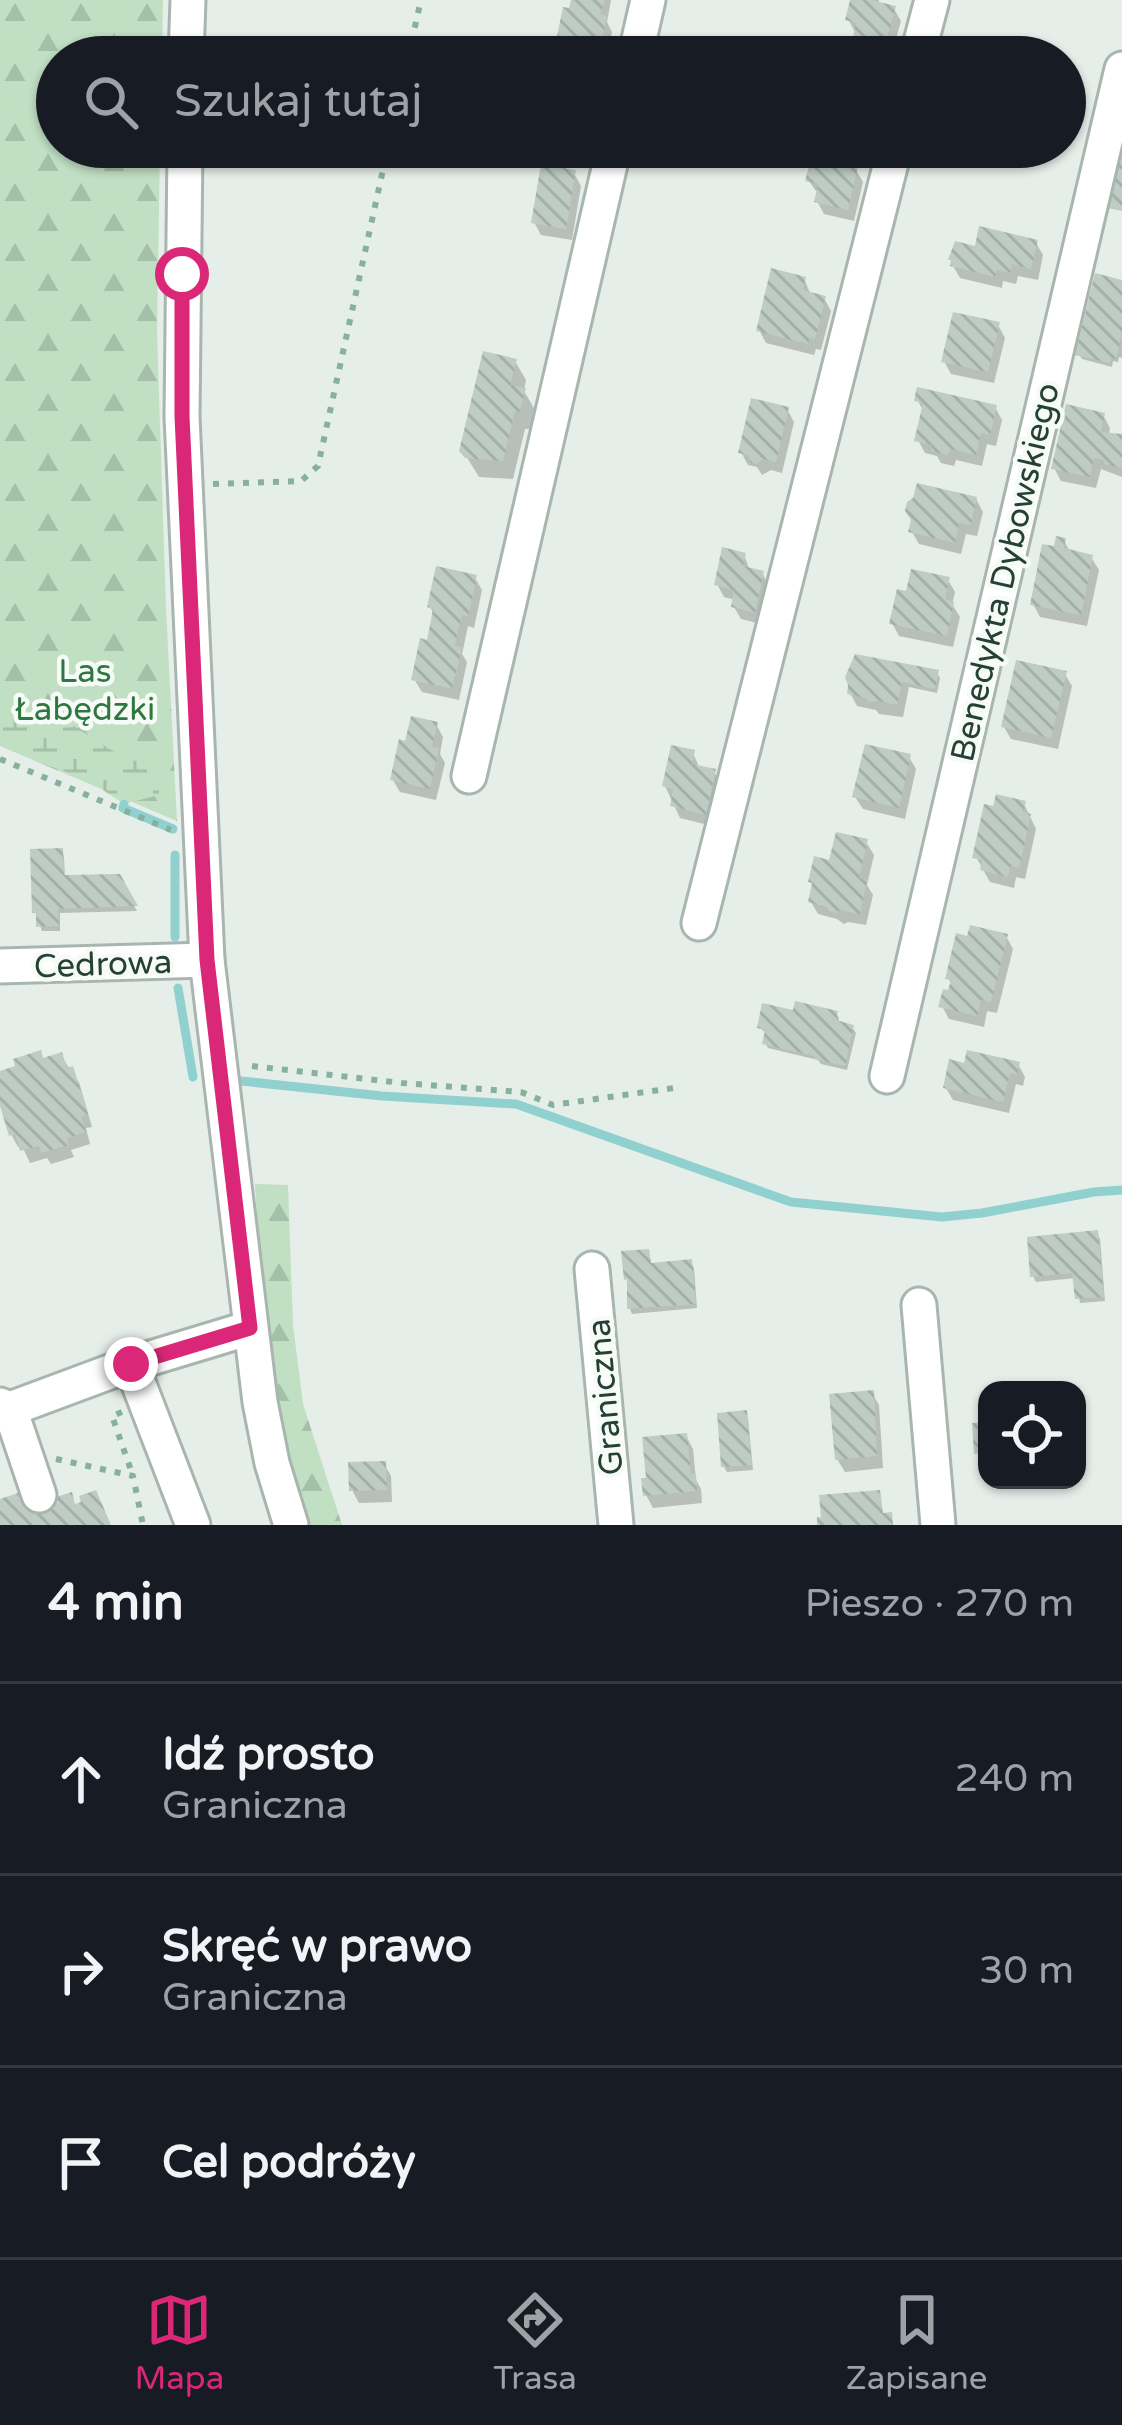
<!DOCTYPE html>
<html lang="pl">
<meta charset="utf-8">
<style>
:root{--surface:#171b24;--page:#20242c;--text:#f1f3f6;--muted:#9ea1a6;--line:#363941;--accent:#db2777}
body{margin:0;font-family:"Varela Round",sans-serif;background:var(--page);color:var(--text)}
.controls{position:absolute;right:36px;bottom:36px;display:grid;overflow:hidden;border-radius:24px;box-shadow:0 3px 9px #0004}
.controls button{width:108px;height:108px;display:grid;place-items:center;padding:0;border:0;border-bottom:3px solid var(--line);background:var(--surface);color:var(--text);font:60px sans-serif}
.stop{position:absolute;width:36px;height:36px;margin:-27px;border:9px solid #db2777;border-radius:50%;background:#fff}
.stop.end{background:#db2777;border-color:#fff;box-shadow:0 3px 12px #0008}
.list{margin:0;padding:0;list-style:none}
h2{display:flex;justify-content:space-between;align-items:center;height:156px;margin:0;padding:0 48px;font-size:51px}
h2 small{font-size:39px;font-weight:400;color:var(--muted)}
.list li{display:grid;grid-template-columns:78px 1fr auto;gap:36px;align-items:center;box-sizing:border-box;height:192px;padding:0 48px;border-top:3px solid var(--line)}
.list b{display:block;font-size:45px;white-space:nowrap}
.list p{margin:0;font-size:39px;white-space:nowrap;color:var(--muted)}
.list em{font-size:39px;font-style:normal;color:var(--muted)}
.icon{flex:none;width:66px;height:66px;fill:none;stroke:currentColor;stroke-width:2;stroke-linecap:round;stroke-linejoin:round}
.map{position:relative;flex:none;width:1122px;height:1525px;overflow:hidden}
.search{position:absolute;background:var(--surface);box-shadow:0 3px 9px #0004;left:36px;right:36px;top:36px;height:132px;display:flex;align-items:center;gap:30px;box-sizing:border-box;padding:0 42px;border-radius:66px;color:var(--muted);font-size:45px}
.sheet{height:732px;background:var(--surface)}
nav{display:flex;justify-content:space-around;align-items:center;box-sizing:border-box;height:168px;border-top:3px solid var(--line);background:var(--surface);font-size:33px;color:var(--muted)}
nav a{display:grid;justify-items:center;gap:6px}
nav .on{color:var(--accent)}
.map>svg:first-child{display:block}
</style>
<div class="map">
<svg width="1122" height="1525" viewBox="0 0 1122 1525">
<defs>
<pattern id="forest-firs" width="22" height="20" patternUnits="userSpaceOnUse" patternTransform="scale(3)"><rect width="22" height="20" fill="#c0dfc3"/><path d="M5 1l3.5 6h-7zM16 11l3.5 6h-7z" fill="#a5c0a8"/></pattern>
<pattern id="wetland-marsh" width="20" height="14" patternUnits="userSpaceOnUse" patternTransform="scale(3)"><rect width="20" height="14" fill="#c0dfc3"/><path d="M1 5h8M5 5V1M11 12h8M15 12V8" fill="none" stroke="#a5c0a8"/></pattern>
<pattern id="building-back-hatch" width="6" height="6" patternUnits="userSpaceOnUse" patternTransform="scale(3)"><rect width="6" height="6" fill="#beccc4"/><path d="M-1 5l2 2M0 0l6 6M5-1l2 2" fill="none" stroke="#a3b0a9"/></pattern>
</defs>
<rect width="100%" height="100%" fill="#e6eee9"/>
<g fill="url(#forest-firs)">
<polygon points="0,0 163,0 162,57 57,57 57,147 160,147 157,332 166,609 177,821 0,746"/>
<path d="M255,1184L288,1185L293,1325L303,1404L342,1525H309C266,1423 262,1294 255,1184Z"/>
</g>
<polygon fill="url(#wetland-marsh)" points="0,711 69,723 113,751 152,768 159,786 159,795 124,804 85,778 40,763 0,743"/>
<g fill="#0003">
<polygon points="574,0 611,0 607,22 612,32 607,57 565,57 558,45"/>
<polygon points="853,0 879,0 879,5 894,9 901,21 891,57 862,53 855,41 856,34 848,19"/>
<polygon points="817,147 836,151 844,164 856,170 863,182 854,221 824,214 817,201 818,194 809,181"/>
<polygon points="574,173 581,186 572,240 541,235 534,222"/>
<polygon points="1036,243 1043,255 1038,280 1018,276 1016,284 1003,281 1002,288 960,278 953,266 977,249"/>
<polygon points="804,279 811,295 824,298 831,311 821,350 816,349 814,355 766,343 759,330"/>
<polygon points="1122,283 1122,358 1119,357 1118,362 1113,361 1112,367 1082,359 1079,354"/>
<polygon points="998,325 1005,338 994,383 951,374 944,361"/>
<polygon points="515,361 526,380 524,391 535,410 530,429 525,429 513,479 479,477 463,451"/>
<polygon points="918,401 995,407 1002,420 996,446 987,444 982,466 956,460 954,466 941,463 937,456 925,453 918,440 924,412"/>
<polygon points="787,409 794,422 782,473 771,470 762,475 757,467 748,465 741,452"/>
<polygon points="1103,415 1110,428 1109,434 1122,437 1122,477 1101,469 1096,488 1061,481 1054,468"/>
<polygon points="976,499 983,512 977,536 966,534 961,554 919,544 912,532"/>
<polygon points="1064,541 1071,553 1091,557 1099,570 1087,626 1040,617 1033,604 1056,550"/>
<polygon points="744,555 750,571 762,573 769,586 761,624 741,619 734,607 735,600 724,597 717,584"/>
<polygon points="475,578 482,590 474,628 468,626 464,645 462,654 467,662 459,700 422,692 414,679 429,644 435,616 430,607"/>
<polygon points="948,580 955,592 952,604 960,617 953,647 899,636 892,623 909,594"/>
<polygon points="937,673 940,678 937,693 909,687 903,717 879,714 876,710 857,706 850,693"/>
<polygon points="1065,674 1072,686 1058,749 1011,739 1004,727"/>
<polygon points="436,724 443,737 440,754 445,763 436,800 400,792 393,780 407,745"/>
<polygon points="693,753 700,769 714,772 722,784 712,826 680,818 665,786"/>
<polygon points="909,757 916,769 905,819 863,809 855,797"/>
<polygon points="1024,804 1036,829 1025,879 1016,877 1014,888 990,882 976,857"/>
<polygon points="866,842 874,855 867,885 873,895 866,925 848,922 844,924 837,919 818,914 811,902 814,887 811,882 832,863"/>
<polygon points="61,851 64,857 65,878 118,877 137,911 60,913 60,931 42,931 35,912"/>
<polygon points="1006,936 1013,949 997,1013 987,1011 984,1027 949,1019 942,1006 952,985 948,978"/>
<polygon points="836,1013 839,1018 838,1024 852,1027 856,1033 847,1070 821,1064 818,1060 768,1048 765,1043 767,1034 760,1028"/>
<polygon points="61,1056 79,1082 92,1127 86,1128 90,1144 71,1150 74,1157 51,1164 47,1158 30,1163 22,1146 18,1147 11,1134 0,1093 43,1061"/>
<polygon points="1018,1064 1025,1077 1023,1086 1016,1084 1009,1113 953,1100 946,1088 966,1066"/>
<polygon points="1097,1233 1100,1239 1105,1301 1080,1303 1076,1278 1036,1282 1033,1276"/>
<polygon points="648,1252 652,1266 691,1263 694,1268 697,1308 632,1314 630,1309 630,1283"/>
<polygon points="872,1393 879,1405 883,1468 845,1472 837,1459"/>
<polygon points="745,1413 748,1418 753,1470 727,1472 724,1467"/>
<polygon points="686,1436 693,1449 696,1480 701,1489 702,1503 653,1508 646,1495"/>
<polygon points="384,1464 391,1476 392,1502 359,1503 352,1490"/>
</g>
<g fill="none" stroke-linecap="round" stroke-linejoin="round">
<g stroke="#90d1d0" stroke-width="9">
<polyline points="124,804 123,808 173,829"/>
<polyline points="175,855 175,937"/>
<polyline points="178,988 193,1077"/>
<polyline points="241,1081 382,1096 516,1104 791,1202 942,1217 982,1213 1094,1192 1122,1190"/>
</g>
</g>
<g fill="url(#building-back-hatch)">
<polygon points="571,0 605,0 600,14 607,16 599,55 572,54 569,49 555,46 563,7 569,8"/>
<polygon points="850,0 871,0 896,6 884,49 852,41 856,23 845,20"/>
<polygon points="814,147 838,149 835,161 858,167 848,210 814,202 818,184 805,181"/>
<polygon points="1120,155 1122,155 1122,211 1108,208"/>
<polygon points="541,164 576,170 566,229 531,223"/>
<polygon points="979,226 1038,240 1031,269 1012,264 1010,273 997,270 995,277 950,266 951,260 948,260 955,241 975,246"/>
<polygon points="771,268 806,277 803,290 826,296 815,339 810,338 808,344 756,331"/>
<polygon points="1095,273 1122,280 1122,333 1116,359 1111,358 1110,363 1075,355"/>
<polygon points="953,312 1000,322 988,372 941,362"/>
<polygon points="483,351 517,359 510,385 526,388 520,412 515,411 503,461 465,458 459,451"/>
<polygon points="917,387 997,405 990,435 981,433 976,455 950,449 948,455 931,451 932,445 914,441 923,403 914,401"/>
<polygon points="751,398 789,407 776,462 763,459 757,464 751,463 748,455 738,453"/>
<polygon points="1066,404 1105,413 1101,432 1122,434 1122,468 1104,464 1105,460 1094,458 1090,477 1051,469"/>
<polygon points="917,483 977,497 971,525 959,523 955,543 908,532 911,520 905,511 907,502 913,498"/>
<polygon points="1056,536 1066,538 1064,548 1093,555 1081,615 1030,605 1042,544 1054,546"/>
<polygon points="722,547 746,553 743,566 764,571 755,613 731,607 734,590 714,585"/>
<polygon points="436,566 477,575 468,617 462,615 458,630 455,646 462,647 452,689 411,680 420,638 427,640 430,625 433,609 427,607"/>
<polygon points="911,569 950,577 945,599 954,602 947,636 889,624 897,589 906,591"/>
<polygon points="855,654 939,670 935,689 902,682 897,705 878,701 869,702 866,698 847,694 848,685 845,677"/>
<polygon points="1016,660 1067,671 1051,738 1001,727"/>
<polygon points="411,716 438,722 432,747 439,748 430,789 390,780 399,739 405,741"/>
<polygon points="865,744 911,754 899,808 852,797"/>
<polygon points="671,745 695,750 692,764 716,769 706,815 670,806 673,789 662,786"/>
<polygon points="996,794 1026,801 1023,812 1031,814 1019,868 1010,866 1008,877 980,870 982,860 972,858 984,804 993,806"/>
<polygon points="836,832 868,839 859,878 867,880 860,914 840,910 836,913 829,911 827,907 808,902 812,883 808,882 814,856 829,860"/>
<polygon points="63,848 64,875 120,874 138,906 58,909 59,926 36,927 36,913 32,913 30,849"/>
<polygon points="970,925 1008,934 991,1002 981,1000 977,1016 938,1007 943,989 948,990 951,980 945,979 956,933 967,936"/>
<polygon points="795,1001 838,1011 836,1020 854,1025 845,1066 815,1059 815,1056 762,1044 765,1030 757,1028 762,1003 793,1010"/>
<polygon points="41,1050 43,1058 62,1052 67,1068 73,1066 88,1114 81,1116 86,1132 67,1138 69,1145 41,1153 39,1146 20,1151 15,1134 9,1136 0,1106 0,1071 15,1066 13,1059"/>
<polygon points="967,1050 1020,1062 1017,1075 1010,1073 1003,1102 943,1088 949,1059 964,1063"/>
<polygon points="1098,1230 1104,1297 1075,1299 1072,1273 1030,1277 1027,1237"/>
<polygon points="649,1249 651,1263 692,1259 696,1304 627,1309 627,1279 624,1280 621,1251"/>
<polygon points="874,1390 877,1456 835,1460 829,1394"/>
<polygon points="747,1410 752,1465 721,1467 717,1413"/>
<polygon points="987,1422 987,1452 974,1454 972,1423"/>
<polygon points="687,1433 691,1474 696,1474 697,1491 643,1496 641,1478 646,1478 642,1437"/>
<polygon points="386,1461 387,1490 349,1491 348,1462"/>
<polygon points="27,1490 33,1511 58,1503 56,1497 72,1492 75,1504 81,1502 79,1496 96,1490 111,1525 0,1525 0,1499"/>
<polygon points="880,1490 883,1513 892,1512 893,1525 817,1525 817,1517 821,1517 819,1495"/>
</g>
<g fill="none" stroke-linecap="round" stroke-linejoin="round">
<g stroke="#a8b6af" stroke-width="39">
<g id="street">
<polyline points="186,57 188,0"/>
<polyline points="635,57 648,0"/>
<polyline points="917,57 932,0"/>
<polyline points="185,147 182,417 207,960 260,1402 272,1463 291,1525"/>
<polyline points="469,776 614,147"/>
<polyline points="699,923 895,147"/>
<polyline points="0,966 207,960"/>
<polyline points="887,1076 1122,69"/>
<polyline points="592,1269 616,1525"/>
<polyline points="919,1305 938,1525"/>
<polyline points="131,1364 193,1525"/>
<polyline points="0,1405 10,1409 131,1364 250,1328"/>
<polyline points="10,1409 39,1495"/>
</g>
</g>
<g stroke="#87b19d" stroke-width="6" stroke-dasharray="6 9" stroke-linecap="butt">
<polyline points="408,57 421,0"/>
<polyline points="213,484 301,481 318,466 388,147"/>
<polyline points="0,759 171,830"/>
<polyline points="252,1066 402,1083 521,1092 553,1105 674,1088"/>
<polyline points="122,1412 112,1416 133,1476"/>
<polyline points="56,1459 133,1476 143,1525"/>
</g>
<use href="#street" stroke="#fff" stroke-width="33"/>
</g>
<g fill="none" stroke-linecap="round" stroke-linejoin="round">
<polyline stroke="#db2777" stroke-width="15" points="131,1364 250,1328 207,960 182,416 182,274"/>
</g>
<g text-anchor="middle" stroke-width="9" stroke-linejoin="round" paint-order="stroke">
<g font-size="33" fill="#254034" stroke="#f6fbf8">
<text transform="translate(1004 572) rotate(-77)" y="12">Benedykta Dybowskiego</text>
<text transform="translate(103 963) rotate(-2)" y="12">Cedrowa</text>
<text transform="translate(604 1397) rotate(-95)" y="12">Graniczna</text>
</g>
<g font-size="33" fill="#2f773f" stroke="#f6fbf8">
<text x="85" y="682">Las<tspan x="85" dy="38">Łabędzki</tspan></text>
</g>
</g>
</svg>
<div class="controls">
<button><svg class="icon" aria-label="locate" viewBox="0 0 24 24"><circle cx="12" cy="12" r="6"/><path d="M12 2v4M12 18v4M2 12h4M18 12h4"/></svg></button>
</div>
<div class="stop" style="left:182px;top:274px"></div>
<div class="stop end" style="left:131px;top:1364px"></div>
<div class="search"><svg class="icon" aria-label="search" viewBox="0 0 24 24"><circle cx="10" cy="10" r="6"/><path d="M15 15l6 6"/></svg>Szukaj tutaj</div>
</div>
<section class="sheet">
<h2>4 min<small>Pieszo · 270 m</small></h2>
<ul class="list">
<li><svg class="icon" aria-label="ahead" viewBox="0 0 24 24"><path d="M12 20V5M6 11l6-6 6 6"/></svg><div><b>Idź prosto</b><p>Graniczna</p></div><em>240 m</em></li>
<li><svg class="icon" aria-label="right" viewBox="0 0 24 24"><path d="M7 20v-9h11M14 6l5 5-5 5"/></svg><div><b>Skręć w prawo</b><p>Graniczna</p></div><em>30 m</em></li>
<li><svg class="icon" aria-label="arrive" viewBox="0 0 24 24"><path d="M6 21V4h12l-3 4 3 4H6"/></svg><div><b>Cel podróży</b></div></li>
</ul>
</section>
<nav>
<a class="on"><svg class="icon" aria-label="map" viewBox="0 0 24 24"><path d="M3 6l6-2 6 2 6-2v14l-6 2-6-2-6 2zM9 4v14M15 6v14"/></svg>Mapa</a>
<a><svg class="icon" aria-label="directions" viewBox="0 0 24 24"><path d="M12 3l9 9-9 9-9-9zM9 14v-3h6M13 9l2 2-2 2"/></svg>Trasa</a>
<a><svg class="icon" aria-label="saved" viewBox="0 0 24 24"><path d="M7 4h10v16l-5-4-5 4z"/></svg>Zapisane</a>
</nav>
